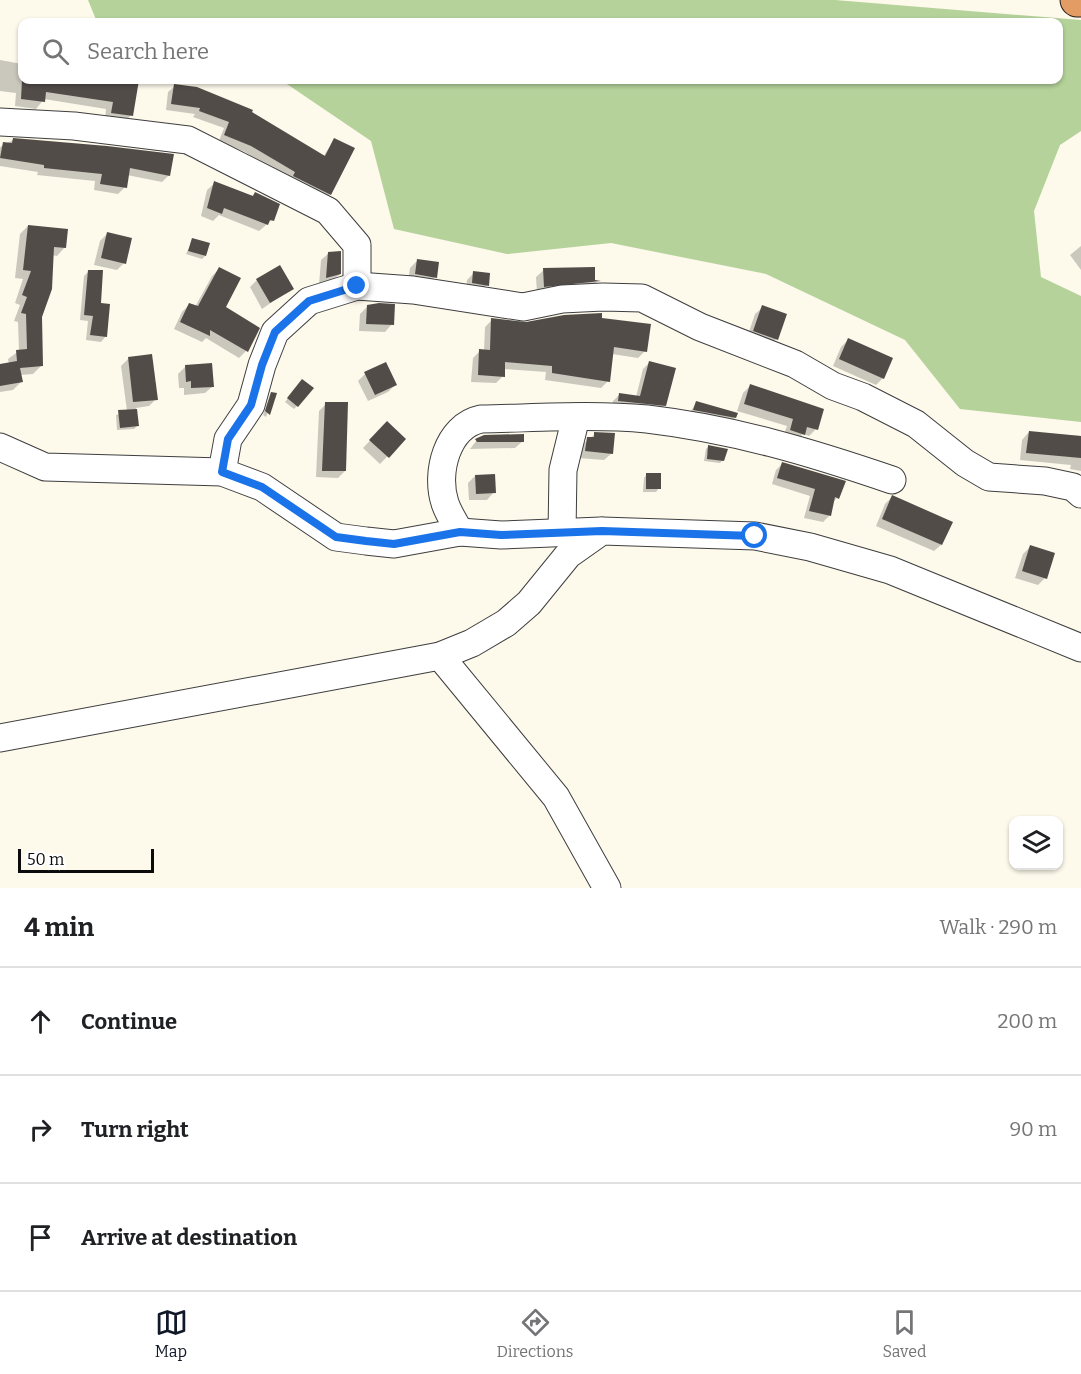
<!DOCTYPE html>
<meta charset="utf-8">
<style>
:root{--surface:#fff;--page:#f6f6f6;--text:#202124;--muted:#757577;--line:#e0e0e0;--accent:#111827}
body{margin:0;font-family:Bitter,serif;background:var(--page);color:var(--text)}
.controls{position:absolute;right:18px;bottom:18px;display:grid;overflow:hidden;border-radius:12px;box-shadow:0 2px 4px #0004}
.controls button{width:54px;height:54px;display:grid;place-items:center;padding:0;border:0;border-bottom:2px solid var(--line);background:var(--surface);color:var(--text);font:30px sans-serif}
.scale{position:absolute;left:18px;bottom:15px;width:136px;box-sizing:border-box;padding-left:6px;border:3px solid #0b0b0b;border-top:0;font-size:16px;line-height:21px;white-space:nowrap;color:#0b0b0b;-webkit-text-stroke:4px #fff;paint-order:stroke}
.stop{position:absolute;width:18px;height:18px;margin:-14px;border:4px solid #1a73e8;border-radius:50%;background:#fff}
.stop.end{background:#1a73e8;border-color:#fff;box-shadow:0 2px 6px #0008}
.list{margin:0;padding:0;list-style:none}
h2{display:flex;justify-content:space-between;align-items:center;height:78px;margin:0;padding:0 24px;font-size:26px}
h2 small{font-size:20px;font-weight:400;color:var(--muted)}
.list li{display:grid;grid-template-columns:39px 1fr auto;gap:18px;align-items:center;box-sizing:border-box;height:108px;padding:0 24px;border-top:2px solid var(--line)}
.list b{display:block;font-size:22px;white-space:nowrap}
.list em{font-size:20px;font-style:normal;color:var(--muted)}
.icon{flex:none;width:33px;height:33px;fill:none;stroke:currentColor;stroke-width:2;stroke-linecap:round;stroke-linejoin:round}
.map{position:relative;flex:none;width:1081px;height:888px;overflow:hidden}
.search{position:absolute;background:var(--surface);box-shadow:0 2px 4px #0004;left:18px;right:18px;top:18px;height:66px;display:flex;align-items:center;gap:15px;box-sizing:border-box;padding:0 21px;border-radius:12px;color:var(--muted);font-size:22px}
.sheet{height:402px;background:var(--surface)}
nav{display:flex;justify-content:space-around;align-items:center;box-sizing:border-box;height:84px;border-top:2px solid var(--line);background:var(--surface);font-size:16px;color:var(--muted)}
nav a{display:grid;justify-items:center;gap:3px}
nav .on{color:var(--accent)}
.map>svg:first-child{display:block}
</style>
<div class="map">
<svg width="1081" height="888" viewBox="0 0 1081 888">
<rect width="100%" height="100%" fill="#fdf9eb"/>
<polygon fill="#b4d29a" points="88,0 835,0 1081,20 1081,131 1060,145 1034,211 1041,277 1081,296 1081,422 960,409 905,340 766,274 611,243 507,254 394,229 371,141 281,80 1058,80 1058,22 97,22"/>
<g fill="#0003">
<polygon points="0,60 22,64 22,80 137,80 131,115 124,123 105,119 106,109 44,99 36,109 15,106 16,93 0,91"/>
<polygon points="175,86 250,112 323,157 334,140 330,194 324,200 245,152 219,141 224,128 193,117 195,114 166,110 168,92"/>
<polygon points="13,140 169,175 162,182 127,175 125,187 118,194 94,190 95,181 37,175 38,172 0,166 0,147"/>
<polygon points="215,183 251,197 255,193 272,220 259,231 219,215 213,221 201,216 207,190"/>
<polygon points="28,226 65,247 57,256 52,255 40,316 41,366 33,374 20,375 21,382 13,390 0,392 0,366 9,364 8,359 19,351 18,322 14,321 20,305 15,303 23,279 15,278 20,234"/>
<polygon points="107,234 124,263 117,270 94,265 100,241"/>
<polygon points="193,240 205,256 202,259 186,254"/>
<polygon points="1081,246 1081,270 1070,255"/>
<polygon points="329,253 340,274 332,281 319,285 321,260"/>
<polygon points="418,260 435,277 428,284 408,281 410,268"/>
<polygon points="219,269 224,307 246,351 239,358 206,338 202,342 174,329 182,312 190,304 195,307 212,276"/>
<polygon points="593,269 594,282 597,282 592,287 537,293 536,277 544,270"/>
<polygon points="89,271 100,304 106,336 101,342 86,340 88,321 80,320 84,276"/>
<polygon points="474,273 487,285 480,292 466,290 467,280"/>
<polygon points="257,280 292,288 262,309 250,287"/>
<polygon points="368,306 392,324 385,332 359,331 360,314"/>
<polygon points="763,307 785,315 776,339 769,347 747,338 755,314"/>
<polygon points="492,320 526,324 645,351 638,358 612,354 608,381 601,388 545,380 546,372 504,369 503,376 496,383 471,382 473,358 480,351 484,351 485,327"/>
<polygon points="848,340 883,378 876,385 833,366 841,347"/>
<polygon points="128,359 156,399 149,406 136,408 137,426 134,429 117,430 116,415 127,411 121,366"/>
<polygon points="649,363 665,405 658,412 612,408 613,401 619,395 636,397 643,369"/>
<polygon points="185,367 213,386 205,393 184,395 184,388 179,388 178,374"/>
<polygon points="365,374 395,385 388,392 368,401 358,381"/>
<polygon points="299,384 297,406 294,409 285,402"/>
<polygon points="750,386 816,429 809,436 803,434 796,441 783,437 787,426 737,411 743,393"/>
<polygon points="271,393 275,394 266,417 263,415"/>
<polygon points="696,403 735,418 728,425 687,417"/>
<polygon points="326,404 345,471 338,478 316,477 319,411"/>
<polygon points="387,423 404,439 380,464 363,448"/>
<polygon points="1029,432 1081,436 1081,471 1070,469 1071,465 1020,460 1022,440"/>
<polygon points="595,434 612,453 604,460 579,458 581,446"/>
<polygon points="477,440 523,441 515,448 470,449"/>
<polygon points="709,446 723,460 720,463 704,461 706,449"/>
<polygon points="782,464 837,498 832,503 829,516 823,522 804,518 810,496 772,484 776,470"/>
<polygon points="647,474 659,488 656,492 643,492 644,478"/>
<polygon points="475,476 494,492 487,500 469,500 468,483"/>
<polygon points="892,497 941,545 934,551 876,526 885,504"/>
<polygon points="1030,547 1045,578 1038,585 1015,578 1023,554"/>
</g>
<g fill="#524c49">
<polygon points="22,80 139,80 133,116 111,113 113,102 46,92 45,102 21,99"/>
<polygon points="174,84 197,87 253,110 252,112 325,156 334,138 355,148 331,195 293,176 295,172 251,146 224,135 229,122 199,111 200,108 171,104"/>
<polygon points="13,138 107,146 174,154 170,176 130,168 127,188 100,184 102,174 44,168 44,165 0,158 3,142 12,143"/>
<polygon points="214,181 253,196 255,192 280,204 274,221 270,220 268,225 224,208 222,214 207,208"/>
<polygon points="28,225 68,229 66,248 54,247 52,289 42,317 43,366 20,368 23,382 0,386 0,364 17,361 16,350 27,349 26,314 21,313 27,297 22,295 31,271 23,270"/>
<polygon points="107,232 132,238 126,264 101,258"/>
<polygon points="192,238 210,243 206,256 188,251"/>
<polygon points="341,251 341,274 326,278 328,252"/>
<polygon points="417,259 439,262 437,278 415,274"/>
<polygon points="280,265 294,289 270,303 256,279"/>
<polygon points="219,267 241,278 226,307 260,328 248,352 210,330 210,336 180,322 189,303 198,306"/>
<polygon points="595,267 595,280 601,281 544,287 543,268"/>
<polygon points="88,270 103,270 101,303 110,304 107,337 90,335 93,316 84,315"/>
<polygon points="473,271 490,273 489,286 472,283"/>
<polygon points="379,303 395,304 394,325 366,324 367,305"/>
<polygon points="762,305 787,314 778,340 753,331"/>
<polygon points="602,313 602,318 651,324 647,352 614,347 610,382 552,373 552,366 505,362 505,377 478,375 479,349 490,350 491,318 526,322 564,315"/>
<polygon points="848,338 893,358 884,379 839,359"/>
<polygon points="152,354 158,400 133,402 128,357"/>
<polygon points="649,361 676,368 666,406 618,401 619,393 640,396"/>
<polygon points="386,362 397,385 375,395 364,372"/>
<polygon points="212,363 214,387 191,388 191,381 186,382 185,365"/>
<polygon points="302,379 314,388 298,407 287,398"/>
<polygon points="750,384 824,409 818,430 807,427 805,435 790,430 793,419 744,404"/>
<polygon points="271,392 277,393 270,415 265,411"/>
<polygon points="696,401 738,413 736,418 693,410"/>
<polygon points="325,402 348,402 346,471 322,471"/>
<polygon points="137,409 139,426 120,428 118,410"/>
<polygon points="387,421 406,439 389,458 369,440"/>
<polygon points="1029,431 1081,436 1081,458 1026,453"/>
<polygon points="594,432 615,433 613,454 585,451 587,437 594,437"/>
<polygon points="524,434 524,442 477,442 475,439 484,435"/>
<polygon points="708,445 728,449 724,461 707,459"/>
<polygon points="782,462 846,481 839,499 835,497 831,516 809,511 815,489 777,478"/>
<rect x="646" y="473" width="15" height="16"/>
<polygon points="495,474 496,493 476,494 475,475"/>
<polygon points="892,495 953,522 942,545 882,519"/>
<polygon points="1030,545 1055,553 1047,579 1022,571"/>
</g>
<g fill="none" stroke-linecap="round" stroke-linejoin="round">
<g stroke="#3e3e3e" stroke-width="29">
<g id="minor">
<polyline points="0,122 74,126 188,140 328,211 357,245 357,286"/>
<polyline points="0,447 45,467 222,472 262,487 336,537 366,541 394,544 460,532 501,535 601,531"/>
<polyline points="222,472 228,439 251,405 262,365 275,332 309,301 357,286 413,290 523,307 562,299 603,297 642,298 700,327 795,364 833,386 863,397 916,424 965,463 989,477 1045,481 1073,487 1081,494"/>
<path d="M460,532C455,523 448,513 445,503C435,473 447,426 481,419C536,418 592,414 647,419C733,429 810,452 892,480"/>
<polyline points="562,533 563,470 576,417"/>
<polyline points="440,656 556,797 607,888"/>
<polyline points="0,738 440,656 472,643 506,623 529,603 568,555 602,531 755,536 810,547 890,570 1081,648"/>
</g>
</g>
<g stroke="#1c1c1c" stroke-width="35">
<polyline id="highway" points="1077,0 1081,0"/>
</g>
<use href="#minor" stroke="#fff" stroke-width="27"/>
<use href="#highway" stroke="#e39c63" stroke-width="33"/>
</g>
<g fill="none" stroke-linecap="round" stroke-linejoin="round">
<polyline stroke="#1a73e8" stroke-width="8" points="357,286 309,301 275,332 262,365 251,405 228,439 222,472 262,487 336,537 366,541 394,544 460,532 501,535 602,531 755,536"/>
</g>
</svg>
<div class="controls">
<button><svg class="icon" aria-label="layers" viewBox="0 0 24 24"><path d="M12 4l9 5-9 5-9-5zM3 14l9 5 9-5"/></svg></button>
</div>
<div class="scale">50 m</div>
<div class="stop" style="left:755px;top:536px"></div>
<div class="stop end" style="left:357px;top:286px"></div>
<div class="search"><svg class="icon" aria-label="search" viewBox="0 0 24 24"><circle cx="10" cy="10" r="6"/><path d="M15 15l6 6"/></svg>Search here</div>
</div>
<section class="sheet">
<h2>4 min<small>Walk · 290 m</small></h2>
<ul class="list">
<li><svg class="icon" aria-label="ahead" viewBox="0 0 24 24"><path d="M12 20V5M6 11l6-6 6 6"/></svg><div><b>Continue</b></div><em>200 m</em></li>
<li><svg class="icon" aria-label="right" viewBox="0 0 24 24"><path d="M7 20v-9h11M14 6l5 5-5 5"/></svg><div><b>Turn right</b></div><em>90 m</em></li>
<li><svg class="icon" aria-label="arrive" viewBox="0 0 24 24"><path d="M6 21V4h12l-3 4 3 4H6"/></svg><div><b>Arrive at destination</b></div></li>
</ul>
</section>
<nav>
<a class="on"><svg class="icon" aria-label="map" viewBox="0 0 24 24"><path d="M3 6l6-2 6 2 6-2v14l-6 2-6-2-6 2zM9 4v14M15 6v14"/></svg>Map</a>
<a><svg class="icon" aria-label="directions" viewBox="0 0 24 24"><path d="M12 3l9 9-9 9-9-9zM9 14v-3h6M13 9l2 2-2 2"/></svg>Directions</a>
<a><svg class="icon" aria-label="saved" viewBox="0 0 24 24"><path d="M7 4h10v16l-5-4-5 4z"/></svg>Saved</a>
</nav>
